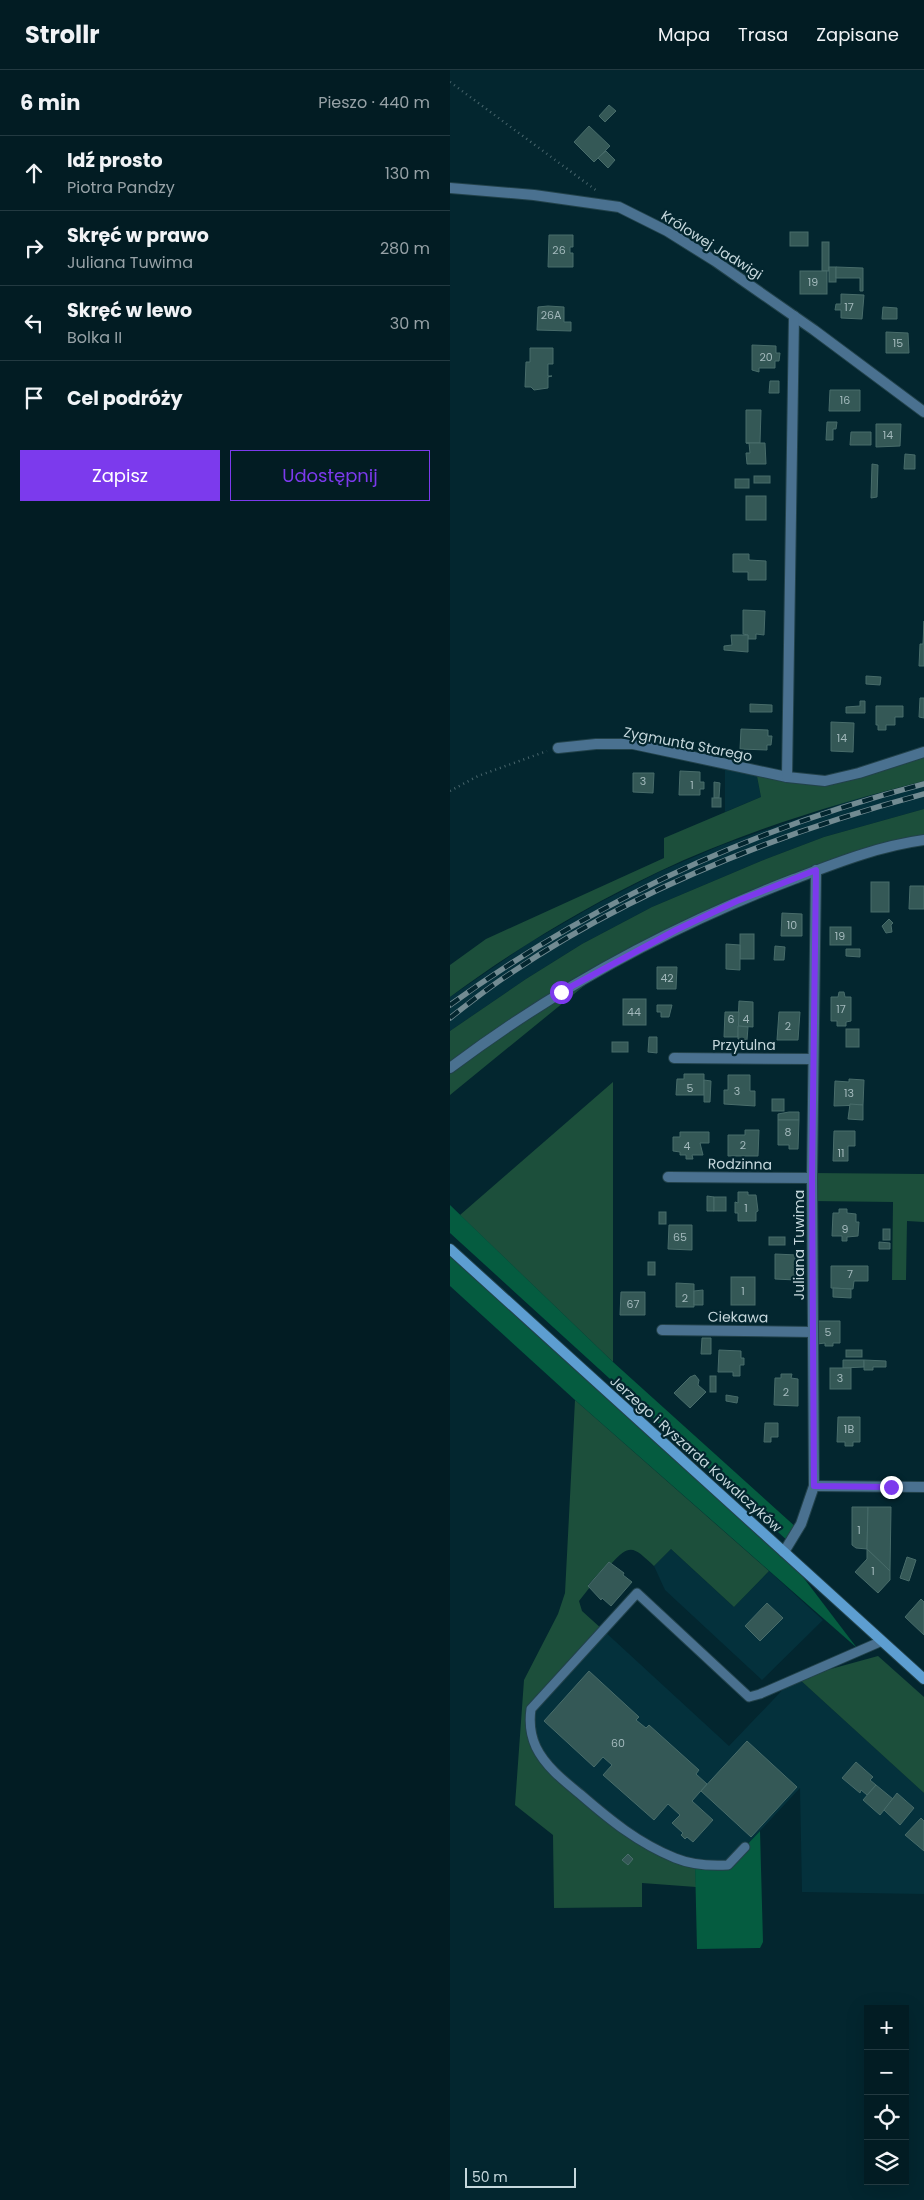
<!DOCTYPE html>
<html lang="pl">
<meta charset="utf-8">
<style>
:root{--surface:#021c23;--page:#102930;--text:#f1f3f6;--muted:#96a1a6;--line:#233a41;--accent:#7c3aed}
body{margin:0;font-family:Poppins,sans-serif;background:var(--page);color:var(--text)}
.controls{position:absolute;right:15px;bottom:15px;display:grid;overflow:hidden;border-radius:0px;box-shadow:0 5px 20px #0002}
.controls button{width:45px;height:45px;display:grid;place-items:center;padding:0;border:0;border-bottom:1px solid var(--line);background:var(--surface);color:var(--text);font:25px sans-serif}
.scale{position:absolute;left:15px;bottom:12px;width:111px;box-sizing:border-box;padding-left:5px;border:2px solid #c6d8dd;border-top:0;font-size:14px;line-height:18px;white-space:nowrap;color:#c6d8dd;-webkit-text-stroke:4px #03262f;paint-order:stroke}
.stop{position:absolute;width:15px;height:15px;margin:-11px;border:4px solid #7c3aed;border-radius:50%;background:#fff}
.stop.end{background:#7c3aed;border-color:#fff;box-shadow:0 1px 5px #0008}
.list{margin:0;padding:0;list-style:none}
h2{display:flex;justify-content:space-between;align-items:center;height:65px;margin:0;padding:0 20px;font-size:21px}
h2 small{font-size:16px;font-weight:400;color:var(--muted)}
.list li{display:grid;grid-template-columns:32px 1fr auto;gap:15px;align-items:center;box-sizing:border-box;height:75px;padding:0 20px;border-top:1px solid var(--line)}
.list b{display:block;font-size:19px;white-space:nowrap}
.list p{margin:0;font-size:16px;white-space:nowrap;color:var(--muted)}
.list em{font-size:16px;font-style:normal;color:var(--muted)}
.actions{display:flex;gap:10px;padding:15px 20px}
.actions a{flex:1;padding:11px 0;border:1px solid var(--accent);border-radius:0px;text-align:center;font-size:18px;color:var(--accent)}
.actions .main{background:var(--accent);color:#fff}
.icon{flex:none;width:28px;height:28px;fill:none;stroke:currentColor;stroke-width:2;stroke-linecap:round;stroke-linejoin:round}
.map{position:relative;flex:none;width:474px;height:2130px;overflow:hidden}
header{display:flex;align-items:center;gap:30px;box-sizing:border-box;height:70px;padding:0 25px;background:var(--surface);border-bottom:1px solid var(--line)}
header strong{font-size:24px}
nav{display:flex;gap:28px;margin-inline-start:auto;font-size:18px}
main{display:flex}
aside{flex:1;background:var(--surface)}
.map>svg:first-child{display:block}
</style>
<header>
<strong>Strollr</strong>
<nav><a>Mapa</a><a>Trasa</a><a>Zapisane</a></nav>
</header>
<main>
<aside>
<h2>6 min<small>Pieszo · 440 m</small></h2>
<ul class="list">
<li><svg class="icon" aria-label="ahead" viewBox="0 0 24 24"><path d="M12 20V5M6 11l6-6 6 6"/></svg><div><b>Idź prosto</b><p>Piotra Pandzy</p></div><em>130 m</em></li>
<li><svg class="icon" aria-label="right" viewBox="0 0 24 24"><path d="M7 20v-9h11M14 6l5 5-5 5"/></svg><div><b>Skręć w prawo</b><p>Juliana Tuwima</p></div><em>280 m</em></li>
<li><svg class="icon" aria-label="left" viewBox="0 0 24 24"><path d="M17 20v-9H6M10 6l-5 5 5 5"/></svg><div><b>Skręć w lewo</b><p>Bolka II</p></div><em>30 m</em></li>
<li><svg class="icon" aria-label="arrive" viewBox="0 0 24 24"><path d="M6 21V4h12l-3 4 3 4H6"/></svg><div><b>Cel podróży</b></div></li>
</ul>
<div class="actions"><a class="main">Zapisz</a><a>Udostępnij</a></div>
</aside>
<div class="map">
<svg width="474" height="2130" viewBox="0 0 474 2130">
<rect width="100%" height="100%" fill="#03262f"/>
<g fill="#04313c">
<polygon points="275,694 306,701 311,727 275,742"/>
<polygon points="474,711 474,739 374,767 316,789 202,837 132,874 76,909 0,961 0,927 79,873 147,834 209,802 272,775 402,730"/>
<polygon points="221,1479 284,1537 319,1501 373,1550 312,1610 215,1520 204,1496"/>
<polygon points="153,1560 279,1676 342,1610 348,1608 474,1723 474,1824 352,1822 350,1718 278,1795 259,1796 199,1777 97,1694 79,1651 81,1639"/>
</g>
<g fill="#1c4f3b">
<path d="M474,682V711C384,734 292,762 208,802C135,837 65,879 0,927V895L36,869L214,788V768L311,727L306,701L360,710Z"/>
<polygon points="474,739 474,770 366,800 162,893 0,1025 0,961 76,909 132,874 202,837 316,789 374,767"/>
<polygon points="163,1012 163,1292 10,1145"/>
<polygon points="362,1103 474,1104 474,1152 457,1151 456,1210 442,1210 443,1132 362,1131"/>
<path d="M125,1330L319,1501L284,1537L221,1479L204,1496C184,1478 181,1472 161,1494L159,1492L138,1515L140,1517L129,1531L132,1541L153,1560L85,1633L79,1651L97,1694L175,1762L245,1793L246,1817L192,1813V1837L104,1838L103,1765L65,1735L74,1610L108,1544L115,1523Z"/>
<polygon points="428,1586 474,1627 474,1723 348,1608"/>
</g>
<g fill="#055c40">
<polygon points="0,1135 163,1292 348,1459 340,1473 0,1163"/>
<polygon points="0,1179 334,1482 407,1578 125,1330 0,1216"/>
<polygon points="310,1761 313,1872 310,1878 247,1879 245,1793 278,1795"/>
</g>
<g fill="#345856" stroke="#486c6a">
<polygon points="159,35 166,41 155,52 149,46"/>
<polygon points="139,56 160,76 144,92 124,72"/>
<polygon points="156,81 165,90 158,98 148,88"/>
<rect x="340" y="162" width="18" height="14"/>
<polygon points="99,165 123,165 123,177 120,177 120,183 123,183 123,197 98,197"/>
<rect x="372" y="172" width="7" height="29"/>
<rect x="379" y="197" width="7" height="15"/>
<polygon points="386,197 413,198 413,221 410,221 410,208 386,208"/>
<rect x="350" y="201" width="27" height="23"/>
<polygon points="391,224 414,225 412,249 391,248 391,240 385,240 386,234 391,234"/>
<polygon points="98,236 114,237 114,252 121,252 121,261 87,260 88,237"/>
<polygon points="433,237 447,238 447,249 432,249"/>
<polygon points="436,262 458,263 459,283 436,283"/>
<polygon points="302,275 326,276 326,283 330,283 329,291 325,291 325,298 309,298 309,302 302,300"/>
<polygon points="80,278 103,278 103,294 98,294 98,306 102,306 98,307 98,318 84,320 81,317 75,317 76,292 80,292"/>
<polygon points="320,311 329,311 329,323 319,323"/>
<polygon points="380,320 410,320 410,341 379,341"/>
<polygon points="296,340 311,340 310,373 296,373"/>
<polygon points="377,352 387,352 386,359 383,359 383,370 376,370"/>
<polygon points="426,354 451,354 450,376 426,377"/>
<polygon points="401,362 421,362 421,375 400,375"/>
<polygon points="296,373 315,373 316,394 297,394 296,383 300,383 299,373"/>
<polygon points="455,384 465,385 465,399 454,399"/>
<polygon points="422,394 428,395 427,427 421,428"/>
<rect x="304" y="406" width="16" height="7"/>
<rect x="285" y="409" width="14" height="9"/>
<rect x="296" y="426" width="20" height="24"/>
<polygon points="283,484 299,484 299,490 316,491 316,510 298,510 298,502 283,502"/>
<polygon points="293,540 315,541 314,565 306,564 306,569 298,569 298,565 293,564"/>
<polygon points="474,551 474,596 469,596 470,574 473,574"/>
<polygon points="281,565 298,565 298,582 274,580 274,576 282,575"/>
<polygon points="416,606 431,607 430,615 416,614"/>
<polygon points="470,628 474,628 474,648 469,647"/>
<polygon points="410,631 415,631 415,643 396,643 396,637 410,636"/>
<polygon points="300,634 322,635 322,642 300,642"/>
<polygon points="426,636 453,636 453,647 445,647 445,655 436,655 436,660 428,660 428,655 426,655"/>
<polygon points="381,652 404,653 403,682 381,681"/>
<polygon points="291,659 318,660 318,666 322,666 321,675 317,675 317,680 290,679"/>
<polygon points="230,701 250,702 250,712 254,712 254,719 250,719 250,725 229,725"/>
<polygon points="183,703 204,703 203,723 183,722"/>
<polygon points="264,712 270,713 269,728 264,728"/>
<rect x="262" y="728" width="9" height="9"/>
<rect x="421" y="812" width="18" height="30"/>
<polygon points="460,816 474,816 474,839 459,839"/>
<polygon points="332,843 352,844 352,866 331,866"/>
<polygon points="439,849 443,853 441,855 442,862 436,863 432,856"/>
<rect x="380" y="857" width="21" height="18"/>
<rect x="290" y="864" width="14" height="25"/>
<polygon points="276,874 290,875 290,900 276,899"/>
<polygon points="325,876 335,877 334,890 324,890"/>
<polygon points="396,879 410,879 410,887 396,886"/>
<polygon points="207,897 227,897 226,919 207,919"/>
<polygon points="389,922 394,922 395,927 401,927 401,951 396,952 396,956 387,956 387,951 381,951 381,927 388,927"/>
<rect x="173" y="929" width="23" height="26"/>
<polygon points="289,931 303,932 303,957 288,956"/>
<polygon points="207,935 222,935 219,947 211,947 211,942 207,942"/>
<polygon points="275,942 289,942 288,967 274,967"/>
<polygon points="329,942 350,942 348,970 327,970"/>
<polygon points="288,956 298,957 297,970 288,969"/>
<rect x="396" y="959" width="13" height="18"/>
<polygon points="199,967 207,967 207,983 198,982"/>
<rect x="162" y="972" width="16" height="10"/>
<polygon points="234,1004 254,1004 254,1025 226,1025 227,1009 234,1009"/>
<polygon points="278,1005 300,1005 300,1021 305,1021 305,1036 274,1034 274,1020 278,1020"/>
<polygon points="399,1009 414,1010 413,1035 384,1036 385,1011 399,1012"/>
<polygon points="254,1010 261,1011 260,1032 254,1032"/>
<rect x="322" y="1029" width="12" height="12"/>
<polygon points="400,1034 413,1035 413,1050 398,1049"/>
<polygon points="339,1042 349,1042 349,1050 328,1050 328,1044"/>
<polygon points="328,1050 349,1050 348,1079 339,1079 339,1075 328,1075"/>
<polygon points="295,1060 309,1060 308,1086 278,1086 278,1065 295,1065"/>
<polygon points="384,1061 405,1061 405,1076 398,1076 398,1091 383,1091"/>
<polygon points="230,1062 259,1062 259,1073 250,1073 253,1085 242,1085 243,1089 236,1089 236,1085 230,1085 230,1082 223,1081 223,1067 230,1067"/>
<polygon points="288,1122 298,1122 298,1125 306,1125 308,1141 306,1142 306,1151 288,1151 288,1143 285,1143 285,1132 288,1133"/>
<polygon points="257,1126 264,1127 264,1141 257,1141"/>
<rect x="264" y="1127" width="12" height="14"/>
<polygon points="389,1139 397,1139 397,1143 406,1144 406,1152 409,1152 408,1166 397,1167 397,1171 392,1171 392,1166 382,1166 383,1143 389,1143"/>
<rect x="209" y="1142" width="7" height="12"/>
<polygon points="219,1155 242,1155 242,1180 218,1179"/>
<rect x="433" y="1159" width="7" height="11"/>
<rect x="319" y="1167" width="16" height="8"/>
<polygon points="429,1172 440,1173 440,1179 429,1179"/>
<polygon points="325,1184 347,1185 346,1210 325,1209"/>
<rect x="198" y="1192" width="7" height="13"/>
<polygon points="381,1196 418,1196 418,1211 404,1211 403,1219 381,1218"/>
<rect x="281" y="1207" width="24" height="28"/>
<polygon points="226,1213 244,1214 244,1237 226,1237"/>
<polygon points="383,1218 401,1219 401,1228 383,1227"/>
<polygon points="253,1220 253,1235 244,1235 244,1221"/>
<polygon points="171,1222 195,1222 195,1245 170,1245"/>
<polygon points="367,1251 390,1251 390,1273 383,1273 383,1276 375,1276 375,1273 367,1274"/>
<polygon points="252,1268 261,1268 261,1284 251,1284"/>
<polygon points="269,1280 291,1281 291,1288 294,1288 294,1295 290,1295 290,1306 283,1306 283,1302 268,1302"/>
<rect x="396" y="1280" width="16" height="7"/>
<polygon points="393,1290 414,1290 414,1297 393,1298"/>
<polygon points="414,1290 436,1291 436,1297 423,1297 423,1300 414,1300"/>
<rect x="380" y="1298" width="21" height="21"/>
<polygon points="331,1304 342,1304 341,1308 348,1309 348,1336 324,1335 325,1308 331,1308"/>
<polygon points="245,1305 249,1310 248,1315 256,1322 240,1338 224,1323 240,1307"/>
<rect x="260" y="1306" width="6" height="16"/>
<polygon points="276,1325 288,1327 287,1333 276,1331"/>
<polygon points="388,1347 410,1347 410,1372 403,1372 403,1376 395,1376 395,1372 387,1372"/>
<polygon points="315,1353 328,1353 328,1367 321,1367 321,1372 314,1372"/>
<polygon points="402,1437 418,1437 417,1479 406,1478 402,1475"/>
<polygon points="418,1437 441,1437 440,1501 417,1479"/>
<polygon points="417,1479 440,1501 440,1510 428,1523 405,1502 417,1489"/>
<polygon points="457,1487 466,1490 459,1511 450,1508"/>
<polygon points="159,1492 174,1503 173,1505 182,1512 161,1536 152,1528 151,1530 138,1516"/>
<polygon points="471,1529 474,1532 474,1565 455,1547"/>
<polygon points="317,1533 333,1548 310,1571 295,1556"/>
<polygon points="139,1601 189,1647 186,1650 196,1658 199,1655 249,1700 246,1704 257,1714 242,1731 263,1750 243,1772 237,1767 235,1769 231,1765 233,1763 222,1753 230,1745 218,1734 204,1750 153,1705 162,1695 153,1687 144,1697 94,1651"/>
<polygon points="297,1671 347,1717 301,1767 251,1721"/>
<polygon points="406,1692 423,1707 420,1710 426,1715 417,1725 411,1720 410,1723 392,1708"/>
<polygon points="426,1715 443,1729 430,1745 413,1730"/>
<polygon points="447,1723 464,1738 450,1755 434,1740"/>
<polygon points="471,1748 474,1751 474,1781 455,1765"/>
<polygon points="178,1784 183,1789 178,1795 172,1790"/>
</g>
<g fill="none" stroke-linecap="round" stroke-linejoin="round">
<g stroke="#22424b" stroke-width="11">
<path id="service" d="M295,1777L278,1795C260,1796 242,1795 225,1788C188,1773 160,1750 130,1724C114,1711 95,1696 86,1677C80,1664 79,1653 81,1639L187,1523L299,1627L310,1624L432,1571"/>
</g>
<g stroke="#22424b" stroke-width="12">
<g id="minor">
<polyline points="0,118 84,125 169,137 217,161 265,191 364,260 474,342"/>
<polyline points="108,678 146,674 183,674 337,707 375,711 409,703 474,682"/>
<polyline points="337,707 344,246"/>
<polyline points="224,988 363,989"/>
<path d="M0,998C105,919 221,856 344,809C386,793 429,776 474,770"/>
<polyline points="218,1107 362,1108"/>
<polyline points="212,1260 363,1262"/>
<polyline points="364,1416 474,1417"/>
<polyline points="334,1482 351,1454 364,1416 362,1108 366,800"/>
</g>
</g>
<g stroke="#22424b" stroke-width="12">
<polyline id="secondary" points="0,1179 474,1609"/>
</g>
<g stroke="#49666d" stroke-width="2.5" stroke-dasharray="1 4" stroke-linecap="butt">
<polyline points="0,12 147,121"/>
<polyline points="0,721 28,706 97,681"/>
</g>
<use href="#service" stroke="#4a7190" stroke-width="9"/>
<use href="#minor" stroke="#4a7190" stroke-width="10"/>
<use href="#secondary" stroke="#5d9ed1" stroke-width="10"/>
<g stroke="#728b92" stroke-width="5.5">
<g id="rail">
<path d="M0,935C143,832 303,758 474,714"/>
<path d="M0,948C19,933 38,918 58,905C183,820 328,763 474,724"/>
</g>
</g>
<use href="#rail" stroke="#03262f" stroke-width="4" stroke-dasharray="11" stroke-linecap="butt"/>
</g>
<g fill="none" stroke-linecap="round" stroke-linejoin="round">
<polyline stroke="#7c3aed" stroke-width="6" points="111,922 226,860 287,831 366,800 362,1108 364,1416 441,1417"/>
</g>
<g text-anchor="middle" stroke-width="4.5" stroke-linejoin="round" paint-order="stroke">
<g font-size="11" fill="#a2b8bb">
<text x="109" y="184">26</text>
<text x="363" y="216">19</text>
<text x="399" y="241">17</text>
<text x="101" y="249">26A</text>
<text x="448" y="277">15</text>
<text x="316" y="291">20</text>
<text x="395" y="334">16</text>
<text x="438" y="369">14</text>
<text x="392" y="672">14</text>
<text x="193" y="715">3</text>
<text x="242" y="719">1</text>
<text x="342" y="859">10</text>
<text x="390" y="870">19</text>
<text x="217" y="912">42</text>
<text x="391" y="943">17</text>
<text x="184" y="946">44</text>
<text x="281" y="953">6</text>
<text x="296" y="953">4</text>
<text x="338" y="960">2</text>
<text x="240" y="1022">5</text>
<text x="287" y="1025">3</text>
<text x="399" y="1027">13</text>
<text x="338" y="1066">8</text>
<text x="293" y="1079">2</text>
<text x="237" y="1080">4</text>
<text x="391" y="1087">11</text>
<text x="296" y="1142">1</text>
<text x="395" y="1163">9</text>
<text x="230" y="1171">65</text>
<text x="400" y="1208">7</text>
<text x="293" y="1225">1</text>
<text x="235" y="1232">2</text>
<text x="183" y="1238">67</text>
<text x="378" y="1266">5</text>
<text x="390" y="1312">3</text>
<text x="336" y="1326">2</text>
<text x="399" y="1363">1B</text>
<text x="409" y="1464">1</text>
<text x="423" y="1505">1</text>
<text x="168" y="1677">60</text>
</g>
<g font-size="14" fill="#c6d8dd" stroke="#03262f">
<text transform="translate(262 175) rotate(32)" y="5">Królowej Jadwigi</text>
<text transform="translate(238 674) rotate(11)" y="5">Zygmunta Starego</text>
<text x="294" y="980">Przytulna</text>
<text transform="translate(290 1094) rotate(1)" y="5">Rodzinna</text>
<text transform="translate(349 1175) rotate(-90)" y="5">Juliana Tuwima</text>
<text transform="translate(288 1247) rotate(1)" y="5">Ciekawa</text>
<text transform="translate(246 1384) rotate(42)" y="5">Jerzego i Ryszarda Kowalczyków</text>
</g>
</g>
</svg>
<div class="controls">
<button>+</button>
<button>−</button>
<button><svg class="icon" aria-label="locate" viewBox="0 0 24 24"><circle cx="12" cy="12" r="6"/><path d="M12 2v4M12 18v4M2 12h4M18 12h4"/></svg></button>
<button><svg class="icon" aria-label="layers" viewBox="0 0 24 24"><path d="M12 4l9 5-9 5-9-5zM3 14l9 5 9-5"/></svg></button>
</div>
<div class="scale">50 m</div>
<div class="stop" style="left:111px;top:922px"></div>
<div class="stop end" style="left:441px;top:1417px"></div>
</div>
</main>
